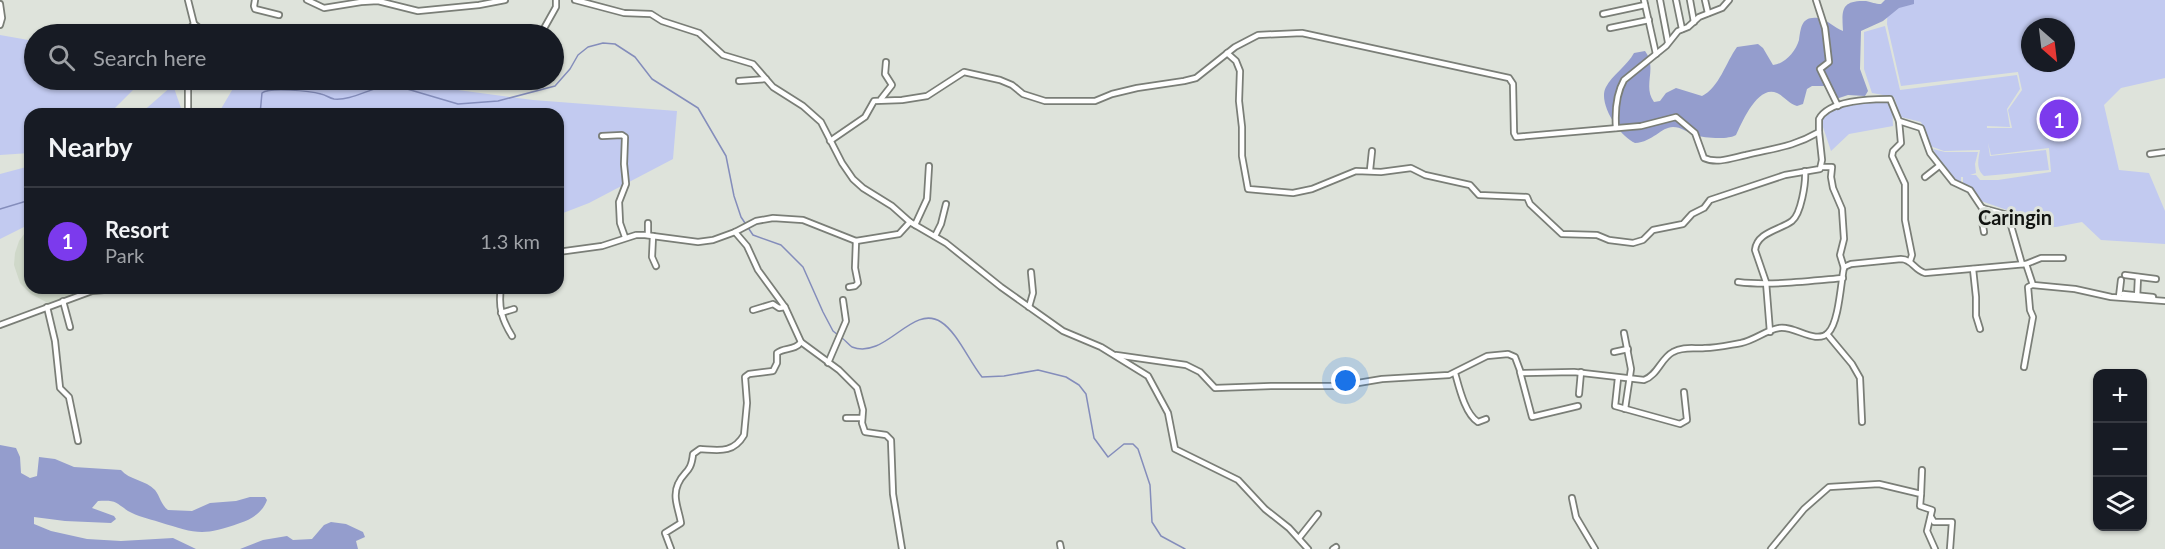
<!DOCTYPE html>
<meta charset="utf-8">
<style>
:root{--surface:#171b24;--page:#242831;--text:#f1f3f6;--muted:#9ea1a6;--line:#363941;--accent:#7c3aed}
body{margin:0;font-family:Lato,sans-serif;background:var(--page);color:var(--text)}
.controls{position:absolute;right:18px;bottom:18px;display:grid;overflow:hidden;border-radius:12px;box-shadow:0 2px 4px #0004}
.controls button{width:54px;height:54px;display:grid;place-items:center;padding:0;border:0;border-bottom:2px solid var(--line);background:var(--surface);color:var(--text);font:30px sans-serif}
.compass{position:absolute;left:2021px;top:18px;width:54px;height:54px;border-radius:50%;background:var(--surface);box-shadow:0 2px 4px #0004;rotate:152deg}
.you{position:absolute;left:1346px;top:381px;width:21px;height:21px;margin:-15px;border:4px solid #fff;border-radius:50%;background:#1a73e8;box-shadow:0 0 0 9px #1a73e833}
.badge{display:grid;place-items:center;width:39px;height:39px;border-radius:50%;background:var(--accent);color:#fff;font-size:20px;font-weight:700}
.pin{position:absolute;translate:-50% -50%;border:3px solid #fff;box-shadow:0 2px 6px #0006}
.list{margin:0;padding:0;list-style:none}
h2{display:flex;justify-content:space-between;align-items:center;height:78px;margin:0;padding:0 24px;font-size:26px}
h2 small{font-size:20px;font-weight:400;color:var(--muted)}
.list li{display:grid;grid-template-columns:39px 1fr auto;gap:18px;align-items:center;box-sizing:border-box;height:108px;padding:0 24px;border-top:2px solid var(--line)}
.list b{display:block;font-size:22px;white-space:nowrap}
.list p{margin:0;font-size:20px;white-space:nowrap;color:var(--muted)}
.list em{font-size:20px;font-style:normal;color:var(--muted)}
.icon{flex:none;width:33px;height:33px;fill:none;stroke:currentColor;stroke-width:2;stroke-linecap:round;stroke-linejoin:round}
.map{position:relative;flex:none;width:2165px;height:549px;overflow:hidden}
.search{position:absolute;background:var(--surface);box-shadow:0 2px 4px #0004;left:24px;top:24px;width:540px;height:66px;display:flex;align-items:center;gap:15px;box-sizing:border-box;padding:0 21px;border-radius:33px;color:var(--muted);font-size:22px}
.panel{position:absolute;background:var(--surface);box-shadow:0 2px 4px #0004;left:24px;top:108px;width:540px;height:186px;border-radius:18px}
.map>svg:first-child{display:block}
</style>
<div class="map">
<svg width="2165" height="549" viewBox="0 0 2165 549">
<rect width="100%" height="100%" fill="#dee3db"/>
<polygon fill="#cfd8c9" points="30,226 30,288 92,288 84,296 67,303 48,303 31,294 20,283 14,265 15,253 19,241"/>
<g fill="#c2caf0" fill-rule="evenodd">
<path d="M1888,0H2165V78L2121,88L2104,105L2119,170L2149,173L2165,211V244L2101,240L2082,222L2056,227L2023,228L2007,210L1981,201L1963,184V177H1961V183C1948,178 1939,161 1933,149L1945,152H1978L1975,164L1976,173L1970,175H1976L1980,180H1998L2051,172L2049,148L1991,155L1988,143L1990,156L2046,150L2049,170L1984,176C1976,169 1978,160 1980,150L1944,151L1930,146L1921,122L1901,117L1894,97L1872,93L1864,69V32L1885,26L1900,90L2017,75L2020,89L2007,109L2010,127L1987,126V128H2012L2008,110L2022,90L2018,72L1901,86L1887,24ZM2030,27H2066V63H2030Z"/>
<polygon points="0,35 34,41 34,80 143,80 109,114 30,114 30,153 0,155"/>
<polygon points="238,80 466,80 458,90 533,100 677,111 673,159 589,203 558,215 558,114 218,114"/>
<polygon points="173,85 183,114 140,114"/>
<polygon points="1888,100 1892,105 1893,126 1849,134 1831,151 1821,121 1825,113 1842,105"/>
<polygon points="30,166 30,224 0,239 0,174"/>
</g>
<g fill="#949dcd">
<path d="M1885,0H1914V4L1899,8L1883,21L1861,31L1860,69L1868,91L1865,96L1848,95L1836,99L1824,86H1812L1807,89L1803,104L1797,106C1789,104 1785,97 1777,93C1758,84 1742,122 1736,135C1728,140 1704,138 1695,135C1687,132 1681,127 1673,127C1661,127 1653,142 1635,143C1620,137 1597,103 1606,87C1612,75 1627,66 1634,53L1645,51C1658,68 1642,86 1654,102L1660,101L1666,93L1676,88L1702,96C1719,88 1726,62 1737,47L1758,44L1763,48L1773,65C1785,64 1796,51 1799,40C1801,28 1801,16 1818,18C1827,19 1834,28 1843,31C1842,11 1840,0 1866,1C1872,2 1875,4 1881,4Z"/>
<path d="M0,445L16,448L20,457L21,473L30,478L37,476L39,457L55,459L74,467L121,470C129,480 146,480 155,490C160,496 161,505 168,510L192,511L210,503L236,501L250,497H265L267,500C263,512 252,519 240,523C202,537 195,533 159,522C149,519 137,516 128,511C115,502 116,500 98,501L92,508L114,516L116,519L111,523L65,521L34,517V524L51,531L87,539L121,541L173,538L196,549H0Z"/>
<polygon points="331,522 346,524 363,532 365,537 356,541 358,549 240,549 263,540 287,536 293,540 312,539 324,525"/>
</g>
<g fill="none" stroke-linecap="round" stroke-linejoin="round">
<g stroke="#848dbb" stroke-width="1.5">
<path d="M260,114L262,93C270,87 310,91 321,94C326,95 329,98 334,99C355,101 376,83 397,86L458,104L498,101L555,86L570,69L578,55L588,47L603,43L615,44L635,57L652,79L698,108L726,156L734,196L741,217L753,235L781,245L803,267L823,312L833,331L838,335"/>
<polyline points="0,209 30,200"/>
<path d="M842,338C845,340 849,345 852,347C886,360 912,303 941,322C957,332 969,361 982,377L1004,376L1038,370L1066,377L1079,385L1086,394L1094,438L1108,457L1124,444H1133L1138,449L1150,485L1152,522L1161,536L1185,549"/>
</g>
<g stroke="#7a7e77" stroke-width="8">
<g id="minor">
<polyline points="255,0 254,6 255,9 279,15"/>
<polyline points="307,0 324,8 361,2 378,1 418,11 479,5 505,0"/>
<polyline points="575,0 624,13 651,14 662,21 699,33 723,55 753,64 773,87 803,106 821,122 842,163 853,179 863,188 892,206 910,222 946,243 1001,287 1063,331 1101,347 1148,376 1168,413 1175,449 1238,480 1265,509 1289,528 1308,549"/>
<polyline points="1644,0 1656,54"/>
<polyline points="1660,0 1668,42"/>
<polyline points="1676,0 1682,29"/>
<polyline points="1690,0 1694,22"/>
<polyline points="1705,0 1708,13"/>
<polyline points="1816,0 1825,28 1829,62 1820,69 1838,106"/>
<polyline points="0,4 2,18 0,25"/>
<polyline points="1603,14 1645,5"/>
<polyline points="194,24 207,34"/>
<polyline points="1610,28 1649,20"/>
<polyline points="542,32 556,7 556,0"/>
<polyline points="184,34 194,24 188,0"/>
<polyline points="1227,53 1236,61 1240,71 1239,101 1242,127 1242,156 1248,189 1293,193 1312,189 1356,171 1381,172 1411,168 1425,175 1470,185 1479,195 1527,197 1530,204 1562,234 1597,235 1609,240 1633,243 1643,240 1653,230 1683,224 1692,214 1704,208 1710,200 1785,175 1820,169 1822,160 1819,132"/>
<polyline points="739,81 766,79"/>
<polyline points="881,99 892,85 885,74 886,62"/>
<polyline points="188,114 188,80"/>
<polyline points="1899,121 1901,143 1893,151 1892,156 1905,184 1905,220 1912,255 1910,261"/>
<path d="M1616,128C1615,113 1616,94 1624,80L1666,46L1678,31L1688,27L1699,17L1722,8L1729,0"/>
<polyline points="602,136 622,135 625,137 624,164 626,184 619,202 620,223 625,237"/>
<path d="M830,141L865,117L874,101L902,100L927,96L964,72L1000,80L1012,85L1023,94L1045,101H1095L1112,94L1137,88L1184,81L1196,78L1235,47L1258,35L1302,33L1509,78L1513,84L1514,133L1516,137L1641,126L1676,117L1695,133L1704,158C1717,164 1732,158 1746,155C1775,148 1793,147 1819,132V119C1829,100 1869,99 1890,99L1899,121L1921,128L1930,153L1953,182L1970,190L1982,208L2008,215L2022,264"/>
<polyline points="2150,154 2165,152"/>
<polyline points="1822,167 1832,167 1831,177 1833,188 1842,209 1844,239 1840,255 1844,268"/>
<polyline points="1370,170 1372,151"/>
<polyline points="1925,177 1939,166"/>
<polyline points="1983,208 1982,221 1984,232"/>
<polyline points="648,223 648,235"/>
<polyline points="915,225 927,199 929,166"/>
<polyline points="735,232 747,246 758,270 785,307 801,342 839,370 857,388 863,410 862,423 865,432 886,435 891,440 893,494 902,549"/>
<polyline points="653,236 652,257 656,266"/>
<polyline points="935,236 941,224 946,204"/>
<polyline points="558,252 602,246 636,235 645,235 698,242 713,240 735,232 756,221 773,218 803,220 856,241 899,234 910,222"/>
<polyline points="2026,264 2041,258 2063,258"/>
<polyline points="1973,269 1976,297 1976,316 1980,329"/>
<polyline points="2125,275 2156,279"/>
<path d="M1738,282C1770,286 1810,281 1843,278"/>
<polyline points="849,287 855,286 858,283 855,268 856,241"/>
<path d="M501,288C498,307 502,320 512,336"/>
<polyline points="2123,294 2153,297"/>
<polyline points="2119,297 2121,280"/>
<polyline points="2137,298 2138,277"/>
<polyline points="63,301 70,327"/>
<polyline points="47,307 55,341 60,388 69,397 78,441"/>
<polyline points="1029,307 1033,293 1031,272"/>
<polyline points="753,310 773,304 779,308 785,307"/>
<polyline points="501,313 514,309"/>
<polyline points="0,325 92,291 127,288"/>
<path d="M1770,332L1766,282L1755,250C1757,232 1780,230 1792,221C1801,214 1806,183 1805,171"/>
<polyline points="1624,333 1631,369 1625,409"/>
<polyline points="1827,334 1852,364 1860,378 1862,422"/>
<polyline points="1614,352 1628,349"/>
<path d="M1116,355L1186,365L1200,372L1215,388L1271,386H1340L1382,379L1449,375L1487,356L1508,354L1515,357L1521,373L1574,372L1644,380C1658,375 1661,358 1673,352C1683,346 1695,349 1705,348C1717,348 1729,345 1741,343C1755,340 1766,330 1779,328C1794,325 1816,345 1828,333C1839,323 1841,281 1844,267L1851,264L1901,259C1912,259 1914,270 1925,273L2026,264L2033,285L2075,289L2111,297L2165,301"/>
<polyline points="828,363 846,321 843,300"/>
<polyline points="2024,367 2033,317 2030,310 2028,287 2032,285"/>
<polyline points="1520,372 1532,417 1578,406"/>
<path d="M1455,373C1459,387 1465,414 1478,422L1486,419"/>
<polyline points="1618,378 1615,406 1680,424 1687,420 1684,392"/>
<polyline points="1579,394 1581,372"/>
<polyline points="846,418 862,418"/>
<polyline points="1921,494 1922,470"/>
<polyline points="1572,498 1576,517 1595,549"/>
<polyline points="1931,517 1934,522 1952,522 1950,549"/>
<polyline points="1299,538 1318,514"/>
<polyline points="1060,544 1061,549"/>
<path d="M671,549L665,533L681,523C679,510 672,497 678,484C684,470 691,474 693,454L700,449C718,450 733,454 744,435L747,403L745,377L749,374L773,371L777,363V353C784,347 795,351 801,342"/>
<polyline points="1333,549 1336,547"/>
<polyline points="1771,549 1804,509 1829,487 1879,484 1921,494 1920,506 1932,510 1927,531 1935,549"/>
</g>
</g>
<use href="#minor" stroke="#fff" stroke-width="4.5"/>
</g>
<g text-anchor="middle" stroke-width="6" stroke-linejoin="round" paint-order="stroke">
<g font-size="20" font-weight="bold" fill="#121411" stroke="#dee3db">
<text x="2015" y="225">Caringin</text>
</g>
</g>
</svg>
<div class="controls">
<button>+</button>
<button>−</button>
<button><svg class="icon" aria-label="layers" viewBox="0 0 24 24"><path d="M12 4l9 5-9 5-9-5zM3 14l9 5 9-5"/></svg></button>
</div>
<svg class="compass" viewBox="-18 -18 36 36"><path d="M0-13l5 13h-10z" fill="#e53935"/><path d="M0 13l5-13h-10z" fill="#9ea1a6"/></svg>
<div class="you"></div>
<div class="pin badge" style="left:2059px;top:119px">1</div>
<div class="search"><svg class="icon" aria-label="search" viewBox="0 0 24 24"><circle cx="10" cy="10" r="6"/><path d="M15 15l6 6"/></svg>Search here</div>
<section class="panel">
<h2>Nearby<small></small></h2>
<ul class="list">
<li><span class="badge">1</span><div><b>Resort</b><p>Park</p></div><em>1.3 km</em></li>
</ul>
</section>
</div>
